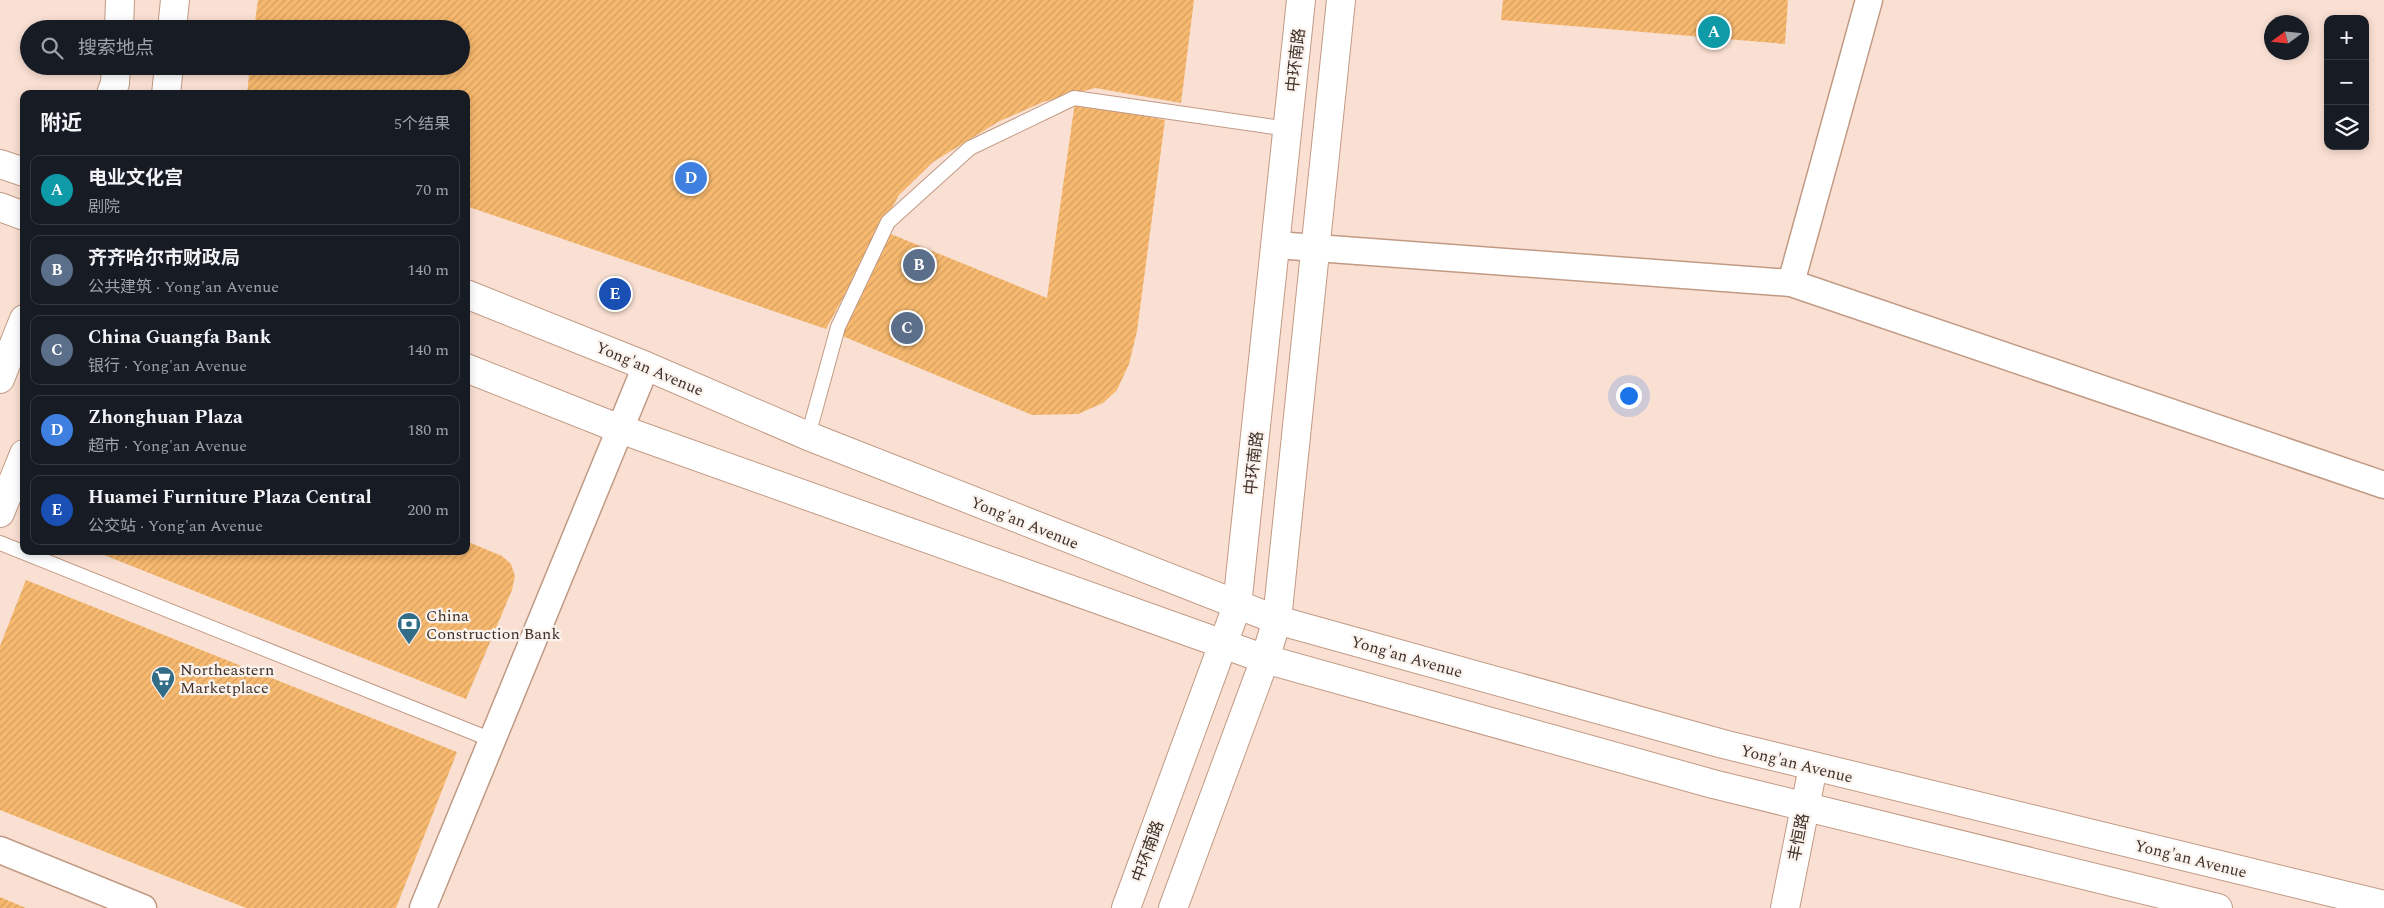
<!DOCTYPE html>
<html lang="zh">
<meta charset="utf-8">
<style>
:root{--surface:#171b24;--page:#20242c;--text:#f1f3f6;--muted:#9ea1a6;--line:#363941;--accent:#2563eb}
body{margin:0;font-family:Spectral,"Noto Sans SC",serif;background:var(--page);color:var(--text)}
.controls{position:absolute;right:15px;top:15px;display:grid;overflow:hidden;border-radius:10px;box-shadow:0 2px 8px #0003}
.controls button{width:45px;height:45px;display:grid;place-items:center;padding:0;border:0;border-bottom:1px solid var(--line);background:var(--surface);color:var(--text);font:25px sans-serif}
.compass{position:absolute;left:2264px;top:15px;width:45px;height:45px;border-radius:50%;background:var(--surface);box-shadow:0 2px 8px #0003;rotate:255deg}
.you{position:absolute;left:1628px;top:395px;width:18px;height:18px;margin:-12px;border:4px solid #fff;border-radius:50%;background:#1a73e8;box-shadow:0 0 0 8px #1a73e833}
.badge{display:grid;place-items:center;width:32px;height:32px;border-radius:50%;background:var(--accent);color:#fff;font-size:16px;font-weight:700}
.pin{position:absolute;translate:-50% -50%;border:2px solid #fff;box-shadow:0 1px 5px #0006}
.list{margin:0;padding:0;list-style:none}
h2{display:flex;justify-content:space-between;align-items:center;height:65px;margin:0;padding:0 20px;font-size:21px}
h2 small{font-size:16px;font-weight:400;color:var(--muted)}
.list li{display:grid;grid-template-columns:32px 1fr auto;gap:15px;align-items:center;box-sizing:border-box;height:70px;margin:0 10px 10px;padding:0 10px;border:1px solid var(--line);border-radius:10px}
.list b{display:block;font-size:19px;white-space:nowrap}
.list p{margin:0;font-size:16px;white-space:nowrap;color:var(--muted)}
.list em{font-size:16px;font-style:normal;color:var(--muted)}
.icon{flex:none;width:28px;height:28px;fill:none;stroke:currentColor;stroke-width:2;stroke-linecap:round;stroke-linejoin:round}
.map{position:relative;flex:none;width:2384px;height:908px;overflow:hidden}
.search{position:absolute;background:var(--surface);box-shadow:0 2px 8px #0003;left:20px;top:20px;width:450px;height:55px;display:flex;align-items:center;gap:12px;box-sizing:border-box;padding:0 18px;border-radius:28px;color:var(--muted);font-size:19px}
.panel{position:absolute;background:var(--surface);box-shadow:0 2px 8px #0003;left:20px;top:90px;width:450px;height:465px;border-radius:10px}
.map>svg:first-child{display:block}
</style>
<div class="map">
<svg width="2384" height="908" viewBox="0 0 2384 908">
<defs>
<pattern id="building-hatch" width="6" height="6" patternUnits="userSpaceOnUse" patternTransform="scale(1.25)"><rect width="6" height="6" fill="#f7b96f"/><path d="M-1 1l2-2M0 6l6-6M5 7l2-2" fill="none" stroke="#d59f60"/></pattern>
</defs>
<rect width="100%" height="100%" fill="#fae0d3"/>
<g fill="url(#building-hatch)">
<polygon points="258,0 1194,0 1181,103 1095,88 1043,102 998,122 933,162 899,195 826,329 466,206 466,94 247,94 250,66 461,66 461,29 254,29"/>
<polygon points="1503,0 1788,0 1785,44 1501,20"/>
<polygon points="1075,102 1165,120 1137,331 1129,364 1117,390 1103,403 1078,414 1032,415 840,335 886,232 1047,298"/>
<polygon points="466,541 502,556 511,564 515,576 512,590 466,699 94,551 466,551"/>
<polygon points="26,580 457,752 396,908 246,908 0,810 0,646"/>
<polygon points="0,897 26,908 0,908"/>
</g>
<g fill="none" stroke-linecap="round" stroke-linejoin="round">
<g stroke="#c19a84" stroke-width="16">
<g id="lane">
<polyline points="808,436 838,327 888,222 970,148 1074,98 1288,129"/>
<polyline points="0,543 492,740"/>
</g>
</g>
<g stroke="#c19a84" stroke-width="29">
<g id="street">
<polyline points="1276,245 1791,283 2384,485"/>
<polyline points="1791,283 1869,0"/>
<polyline points="0,850 143,908"/>
<polyline points="423,908 646,366"/>
</g>
</g>
<g stroke="#c19a84" stroke-width="30">
<g id="secondary">
<polyline points="119,29 120,0"/>
<polyline points="172,29 175,0"/>
<polyline points="111,94 115,83 116,66"/>
<polyline points="166,94 169,66"/>
<polyline points="0,164 24,172"/>
<polyline points="0,207 24,216"/>
<polyline points="466,294 646,366 808,436 1277,620 1723,744 2384,905"/>
<polyline points="466,368 620,429 1265,659 1713,784 2218,908"/>
<polyline points="0,379 24,319"/>
<polyline points="0,513 24,454"/>
<polyline points="1126,908 1237,606 1301,0"/>
<polyline points="1173,908 1265,659 1277,620 1341,0"/>
<polyline points="1785,908 1813,767"/>
</g>
</g>
<use href="#lane" stroke="#fff" stroke-width="14"/>
<use href="#street" stroke="#fff" stroke-width="26"/>
<use href="#secondary" stroke="#fff" stroke-width="28"/>
</g>
<defs>
<g id="bank-pin" transform="scale(1.25)"><path d="M0 17L-7.5 6A9.5 9.5 0 1 1 7.5 6Z" fill="#336c86" stroke="#faf2ed"/><path d="M-6-4H6V4H-6ZM0-2.3a2.3 2.3 0 1 0 0 4.6a2.3 2.3 0 1 0 0-4.6Z" fill="#fff"/></g>
<g id="supermarket-pin" transform="scale(1.25)"><path d="M0 17L-7.5 6A9.5 9.5 0 1 1 7.5 6Z" fill="#336c86" stroke="#faf2ed"/><path d="M-6-5.5h2.5l.6 2H6L4.5 2H-2.5L-4.4-4H-6ZM-1.5 3.2a1.3 1.3 0 1 0 .1 0ZM3 3.2a1.3 1.3 0 1 0 .1 0Z" fill="#fff"/></g>
</defs>
<g fill-rule="evenodd">
<use href="#bank-pin" x="409" y="624"/>
<use href="#supermarket-pin" x="163" y="678"/>
</g>
<g text-anchor="middle" stroke-width="4.5" stroke-linejoin="round" paint-order="stroke">
<g font-size="16" fill="#403027" stroke="#faf2ed">
<text transform="translate(1295 60) rotate(-84)" y="6">中环南路</text>
<text transform="translate(650 368) rotate(23)" y="6">Yong'an Avenue</text>
<text transform="translate(1253 463) rotate(-84)" y="6">中环南路</text>
<text transform="translate(1025 522) rotate(22)" y="6">Yong'an Avenue</text>
<text transform="translate(1407 656) rotate(16)" y="6">Yong'an Avenue</text>
<text transform="translate(1797 763) rotate(14)" y="6">Yong'an Avenue</text>
<text transform="translate(1798 837) rotate(-79)" y="6">丰恒路</text>
<text transform="translate(1147 851) rotate(-70)" y="6">中环南路</text>
<text transform="translate(2191 858) rotate(14)" y="6">Yong'an Avenue</text>
</g>
<g font-size="16" fill="#403027" stroke="#faf2ed" text-anchor="start">
<text x="426" y="621">China<tspan x="426" dy="18">Construction Bank</tspan></text>
<text x="180" y="675">Northeastern<tspan x="180" dy="18">Marketplace</tspan></text>
</g>
</g>
</svg>
<div class="controls">
<button>+</button>
<button>−</button>
<button><svg class="icon" aria-label="layers" viewBox="0 0 24 24"><path d="M12 4l9 5-9 5-9-5zM3 14l9 5 9-5"/></svg></button>
</div>
<svg class="compass" viewBox="-18 -18 36 36"><path d="M0-13l5 13h-10z" fill="#e53935"/><path d="M0 13l5-13h-10z" fill="#9ea1a6"/></svg>
<div class="you"></div>
<div class="pin badge" style="left:1714px;top:32px;background:#0f9aa8">A</div>
<div class="pin badge" style="left:919px;top:265px;background:#5c6f8a">B</div>
<div class="pin badge" style="left:907px;top:328px;background:#5c6f8a">C</div>
<div class="pin badge" style="left:691px;top:178px;background:#3f7fe0">D</div>
<div class="pin badge" style="left:615px;top:294px;background:#1a4fb4">E</div>
<div class="search"><svg class="icon" aria-label="search" viewBox="0 0 24 24"><circle cx="10" cy="10" r="6"/><path d="M15 15l6 6"/></svg>搜索地点</div>
<section class="panel">
<h2>附近<small>5个结果</small></h2>
<ul class="list">
<li><span class="badge" style="background:#0f9aa8">A</span><div><b>电业文化宫</b><p>剧院</p></div><em>70 m</em></li>
<li><span class="badge" style="background:#5c6f8a">B</span><div><b>齐齐哈尔市财政局</b><p>公共建筑 · Yong'an Avenue</p></div><em>140 m</em></li>
<li><span class="badge" style="background:#5c6f8a">C</span><div><b>China Guangfa Bank</b><p>银行 · Yong'an Avenue</p></div><em>140 m</em></li>
<li><span class="badge" style="background:#3f7fe0">D</span><div><b>Zhonghuan Plaza</b><p>超市 · Yong'an Avenue</p></div><em>180 m</em></li>
<li><span class="badge" style="background:#1a4fb4">E</span><div><b>Huamei Furniture Plaza Central</b><p>公交站 · Yong'an Avenue</p></div><em>200 m</em></li>
</ul>
</section>
</div>
